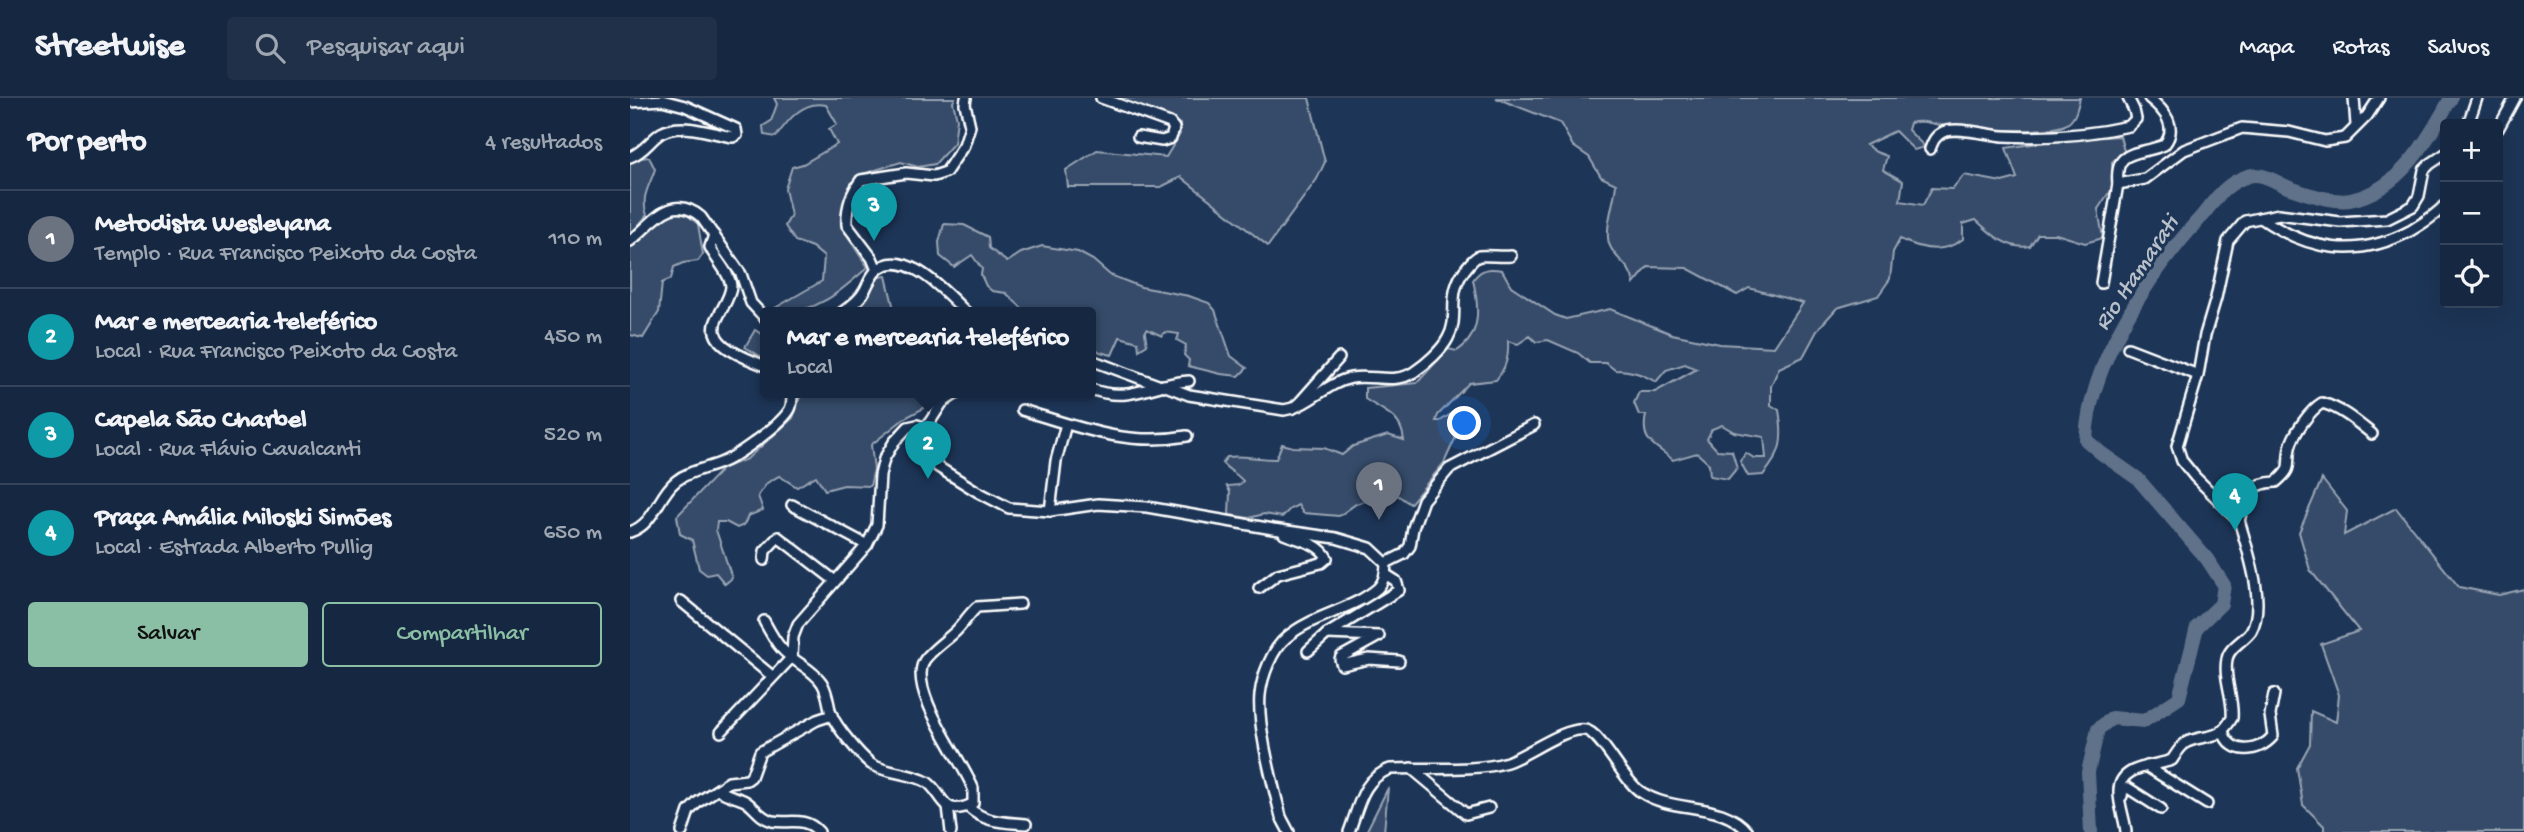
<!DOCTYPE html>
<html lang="pt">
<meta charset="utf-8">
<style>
:root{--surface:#162841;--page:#1f3048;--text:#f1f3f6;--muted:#9ea6b1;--line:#35445a;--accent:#8abfa5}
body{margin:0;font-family:"Gochi Hand",sans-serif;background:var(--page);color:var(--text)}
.controls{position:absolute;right:21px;top:21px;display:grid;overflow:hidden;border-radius:7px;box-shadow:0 7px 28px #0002}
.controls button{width:63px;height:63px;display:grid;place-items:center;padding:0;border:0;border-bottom:2px solid var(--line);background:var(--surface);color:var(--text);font:35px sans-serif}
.you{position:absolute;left:835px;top:326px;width:24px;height:24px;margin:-18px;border:5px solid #fff;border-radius:50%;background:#1a73e8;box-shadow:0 0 0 10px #1a73e833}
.badge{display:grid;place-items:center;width:46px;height:46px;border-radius:50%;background:var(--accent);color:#fff;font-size:23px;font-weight:700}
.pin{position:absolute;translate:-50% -58px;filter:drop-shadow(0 2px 4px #0008)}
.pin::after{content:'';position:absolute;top:37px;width:24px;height:21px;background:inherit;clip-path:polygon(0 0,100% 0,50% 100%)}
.popup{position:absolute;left:130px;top:209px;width:336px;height:91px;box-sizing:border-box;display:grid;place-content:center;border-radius:7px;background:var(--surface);filter:drop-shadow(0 2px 5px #0005);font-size:23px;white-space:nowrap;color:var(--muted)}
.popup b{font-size:26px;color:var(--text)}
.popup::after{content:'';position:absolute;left:50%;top:100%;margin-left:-14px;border:14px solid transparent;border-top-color:var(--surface)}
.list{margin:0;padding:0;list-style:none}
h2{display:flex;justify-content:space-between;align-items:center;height:91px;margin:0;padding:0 28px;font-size:30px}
h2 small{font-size:23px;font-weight:400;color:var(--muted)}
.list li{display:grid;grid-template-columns:46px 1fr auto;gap:21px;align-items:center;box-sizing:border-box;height:98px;padding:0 28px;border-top:2px solid var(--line)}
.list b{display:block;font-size:26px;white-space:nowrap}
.list p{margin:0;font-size:23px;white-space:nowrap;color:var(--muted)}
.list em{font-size:23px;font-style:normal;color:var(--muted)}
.actions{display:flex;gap:14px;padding:21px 28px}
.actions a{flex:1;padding:16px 0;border:2px solid var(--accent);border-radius:7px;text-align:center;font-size:24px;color:var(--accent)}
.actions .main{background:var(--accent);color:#111}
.icon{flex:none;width:38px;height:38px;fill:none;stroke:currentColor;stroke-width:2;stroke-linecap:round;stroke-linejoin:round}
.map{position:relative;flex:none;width:1894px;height:734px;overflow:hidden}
header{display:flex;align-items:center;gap:42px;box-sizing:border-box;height:98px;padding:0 35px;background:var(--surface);border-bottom:2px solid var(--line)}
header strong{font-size:33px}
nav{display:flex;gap:38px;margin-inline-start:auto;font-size:24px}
.search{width:490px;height:63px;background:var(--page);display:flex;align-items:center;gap:18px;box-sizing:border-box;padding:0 24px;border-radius:7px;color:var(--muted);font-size:26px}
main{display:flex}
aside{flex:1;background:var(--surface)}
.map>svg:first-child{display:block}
</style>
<header>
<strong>Streetwise</strong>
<div class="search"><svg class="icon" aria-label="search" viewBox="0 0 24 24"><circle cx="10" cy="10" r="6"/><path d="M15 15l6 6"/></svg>Pesquisar aqui</div>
<nav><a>Mapa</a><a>Rotas</a><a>Salvos</a></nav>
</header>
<main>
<aside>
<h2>Por perto<small>4 resultados</small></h2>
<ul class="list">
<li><span class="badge" style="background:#6b7280">1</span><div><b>Metodista Wesleyana</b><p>Templo · Rua Francisco Peixoto da Costa</p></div><em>110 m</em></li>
<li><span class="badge" style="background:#0f9aa8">2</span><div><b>Mar e mercearia teleférico</b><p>Local · Rua Francisco Peixoto da Costa</p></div><em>450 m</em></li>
<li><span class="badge" style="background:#0f9aa8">3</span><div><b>Capela São Charbel</b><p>Local · Rua Flávio Cavalcanti</p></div><em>520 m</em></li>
<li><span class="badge" style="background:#0f9aa8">4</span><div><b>Praça Amália Miloski Simões</b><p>Local · Estrada Alberto Pullig</p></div><em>650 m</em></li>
</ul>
<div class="actions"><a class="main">Salvar</a><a>Compartilhar</a></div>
</aside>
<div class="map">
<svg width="1894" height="734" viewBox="0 0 1894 734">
<rect width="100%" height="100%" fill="#1d3557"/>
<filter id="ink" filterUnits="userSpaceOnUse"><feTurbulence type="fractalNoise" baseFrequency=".0143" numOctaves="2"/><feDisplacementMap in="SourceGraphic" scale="14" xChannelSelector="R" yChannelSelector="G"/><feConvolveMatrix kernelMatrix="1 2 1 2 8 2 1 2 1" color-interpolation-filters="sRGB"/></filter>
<g filter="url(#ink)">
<g fill="#364b69" stroke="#9aa5b4" stroke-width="2">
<path d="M144,0H325L323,4L327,21L324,45L305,66L288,69L271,64L226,78C210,125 208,127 238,169C210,194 187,215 148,215L145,210L192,183L194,159L182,149L165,143L155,128L161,117L155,91L162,69L173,66L207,46L199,31L207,26L196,7C173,2 158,22 146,39L134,37L133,28L141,23L147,6Z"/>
<polygon points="486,0 679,0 695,64 687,81 638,148 551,79 531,89 438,89 436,72 467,52 536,59 550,36 550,26"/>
<path d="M866,0H1450C1447,10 1446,22 1435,27C1416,36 1340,31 1316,28C1303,27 1294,21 1280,25L1278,32L1295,49L1284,52L1265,33L1236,47L1246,54L1257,58L1253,72L1273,83L1270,103L1293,107L1302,90L1322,91L1334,77L1372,84L1387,80L1376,50L1436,41L1490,38L1494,53L1482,64L1483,94L1478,96L1468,111L1473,140L1455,145L1426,136H1408L1400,148C1378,152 1362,137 1346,122L1333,126V141C1314,156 1290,151 1270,141L1263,154L1260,181L1248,198L1207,210L1188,231L1173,259L1149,270L1141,288V307L1149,312C1154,342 1152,355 1133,377L1118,378L1110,363L1116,355L1124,360H1136L1134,339L1104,334L1092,327L1082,331L1077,341L1087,352L1102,353L1107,370L1098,381L1080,378L1079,366L1067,355L1043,362C1025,346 1010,345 1016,317H1009L1004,305L1009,294H1025L1067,271L1055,266L1036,272L1026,284C1012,276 1001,272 985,272L976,265H960L948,255L918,242L906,244L900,238L888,246L878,243C879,260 876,269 866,282L839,285L808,317L806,323H810L826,313L835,319L814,365L780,406L763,394L726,406L709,418L673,415L668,407L660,411L652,419L634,416L619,420L599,417L600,394L597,388L609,387L613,383C606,375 599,373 592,365L597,359C613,357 629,361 646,361L652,346L663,349L694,350L712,357L723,348L758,337L774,342C771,317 754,314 735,301V290L787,285L818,251L827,253C852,237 849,208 843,182C851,170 859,170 872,172L881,188L925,217L936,221L980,211L1042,236L1090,246L1144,249L1173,205L1119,190L1107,197L1057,170L1018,169L1004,186C1001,166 987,164 980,148C973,133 985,103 986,86L971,79L959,59L943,48L930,25Z"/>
<path d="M19,59L25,71C20,88 10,98 17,117L0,138V61Z"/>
<polygon points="37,115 55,115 68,126 73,156 68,163 53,165 44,169 41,181 32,185 29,214 13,240 0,237 0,148 11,142 18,131"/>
<polygon points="314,126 334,127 358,139 359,150 377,164 391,155 412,148 448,154 463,162 480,177 511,189 559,198 579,205 585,212 601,258 617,270 609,278 591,276 558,268 559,262 554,257 556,247 547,242 549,236 535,234 532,238 517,231 515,235 517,247 509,252 508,244 490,239 482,257 470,254 461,247 461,215 397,215 376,195 362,193 356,188 351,177 352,171 342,157 324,169 310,158 309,144"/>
<polygon points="256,178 265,215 226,215 249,179"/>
<polygon points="125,232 135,238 135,261 115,249"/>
<polygon points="169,295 307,295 294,310 275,320 241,347 244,371 240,388 214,387 195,392 186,378 167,389 149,378 137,385 128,398 133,412 118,418 114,427 107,430 96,424 87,424 86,432 102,480 95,486 86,475 77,477 69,471 62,442 50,436 47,418 93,370 117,361 163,320 170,300"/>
<polygon points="1692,381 1717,413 1714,437 1766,410 1829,489 1869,497 1894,491 1894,734 1694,734 1694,728 1673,707 1667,670 1680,646 1681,613 1706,624 1709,597 1691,546 1729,533 1680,472 1669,434"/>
<polygon points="758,690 754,734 736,734"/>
</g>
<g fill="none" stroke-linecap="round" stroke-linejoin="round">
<path stroke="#617289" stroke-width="14" d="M1461,734L1458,674L1468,631L1482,620L1514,623L1549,600L1567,529L1591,506L1594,487L1577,461L1508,381L1471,355L1456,342C1459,264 1520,175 1571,119C1586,101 1594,86 1618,78C1633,73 1649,87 1663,91C1676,96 1707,105 1720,102C1771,92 1798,41 1821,0"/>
<g stroke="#fff" stroke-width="14">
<g id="street">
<polyline points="471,0 540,25 544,30 541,40 532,43 508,39"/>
<polyline points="1724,0 1726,27"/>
<path d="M0,4L32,2L55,8L106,31L107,37L103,39C82,36 52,23 31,35C19,43 14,54 0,59"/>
<polyline points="1838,26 1847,0"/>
<polyline points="1868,31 1885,0"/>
<path d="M1300,51C1303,43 1305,38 1313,34C1327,28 1357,37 1373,38C1413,40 1459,37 1499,28L1506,21L1504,12L1498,0"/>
<path d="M1488,86C1484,50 1507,58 1534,47C1549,29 1534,12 1519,0"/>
<path d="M1631,120C1679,153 1727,161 1780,133C1793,125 1805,118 1815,107"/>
<path d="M84,137L80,149C85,161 100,175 101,188C101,198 92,210 88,219C72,247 117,260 135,268"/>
<path d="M0,143C22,127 40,93 71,119L111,176L121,205L135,220"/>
<path d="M247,172L242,160L217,127C216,110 221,95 231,82L276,75L304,78L316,74L334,47L340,28L335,6L336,0"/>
<polyline points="1471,185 1488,86 1515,81 1554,52 1612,30 1659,34 1695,43 1715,40 1737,18 1749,0"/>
<path d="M211,215C220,209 230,202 235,192C238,186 241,178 246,173C274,146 318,197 337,215"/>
<polyline points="1498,250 1568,277"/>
<polyline points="461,262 528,287"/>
<polyline points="533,287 559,297 654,312 663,310 670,304 709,260"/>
<path d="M461,291C500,306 521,285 559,283"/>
<path d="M327,295L312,305L296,330L298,354L308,369L348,394L379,410L420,413L468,406L517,409L643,431L706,440L740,450L756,465C756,474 755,483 748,490C723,512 682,517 657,539C642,551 632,578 630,597C627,629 643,686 651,719L659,734"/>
<path d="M663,310C683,303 700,284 721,280C742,276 765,287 784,274C796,266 812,252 818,240C831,217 814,197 837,169C841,164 844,160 849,158C855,157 873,159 881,158"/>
<path d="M392,312C448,329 497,349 557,338"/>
<polyline points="162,407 237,447"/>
<polyline points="420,413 426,363 436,326"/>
<polyline points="1609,422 1565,379 1552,363 1547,348 1568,277 1575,237 1586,200 1598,143 1615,123 1649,116 1710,124 1757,121 1783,108 1789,98 1794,72 1800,66 1815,56"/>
<path d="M1609,422C1618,398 1618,385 1646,384C1664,369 1656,368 1660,350C1663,336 1680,312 1692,305C1711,310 1727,324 1742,336"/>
<path d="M0,434C25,426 28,397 46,383C61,371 80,371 97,362C112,354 152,326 160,311C162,307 162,300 162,295"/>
<polyline points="134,462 135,453 148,439 204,482"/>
<polyline points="756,465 774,456 780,448 783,430 793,402 819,371 904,327"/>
<path d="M629,490L648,476L691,465L697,460C690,445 669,442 654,436"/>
<polyline points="51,503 142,578"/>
<path d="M134,523C139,532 144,542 151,550C163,564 182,570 192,585C198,595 198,605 201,616C207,630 229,656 241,666C254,675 281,675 297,684C307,691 310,702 318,708C324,713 338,709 343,705V690C331,660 278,593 294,563C299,554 318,541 326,533C333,526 339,516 347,509L390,506"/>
<polyline points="697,536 749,538 711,559 710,561 712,567 739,561 769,563"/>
<polyline points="678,553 697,536 769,492 766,483 755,476"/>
<path d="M1593,633C1600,658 1629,655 1643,638L1640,617L1644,596"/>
<polyline points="91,634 162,559 163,539 168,526 237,447 247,427 250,377 254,361 264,344 278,329 287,327 296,330"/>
<polyline points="1516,668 1577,706"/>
<polyline points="781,670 836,716 859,710"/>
<path d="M89,692C98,698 107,699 115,703C125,709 130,720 142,723C160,726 175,718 189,734"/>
<polyline points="1492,698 1493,692 1498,690 1531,711"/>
<polyline points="318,708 321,734"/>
<path d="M338,709C355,725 374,724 396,726"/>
<polyline points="52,734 59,713 68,704 99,684 117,682 121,679 130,654 187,622 202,617"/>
<path d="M719,734C729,708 732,681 760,671C793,669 848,674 877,664C898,657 934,629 955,632C971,634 993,683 1011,694C1043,716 1092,702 1118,734"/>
<path d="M1496,734C1495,721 1489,708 1489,695C1488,667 1524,669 1542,662C1546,656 1550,648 1557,644C1579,635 1588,644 1602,620C1604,600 1593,581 1597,561C1599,549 1614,543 1621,533C1637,505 1617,451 1609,422"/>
</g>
</g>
<use href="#street" stroke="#1d3557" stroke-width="9"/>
</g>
</g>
<g text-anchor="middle" stroke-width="6" stroke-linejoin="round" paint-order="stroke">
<g font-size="24" font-style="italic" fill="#b8c0ca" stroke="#1d3557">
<text transform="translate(1505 174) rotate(-56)" y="8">Rio Itamarati</text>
</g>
</g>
</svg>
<div class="controls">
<button>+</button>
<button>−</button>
<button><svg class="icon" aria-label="locate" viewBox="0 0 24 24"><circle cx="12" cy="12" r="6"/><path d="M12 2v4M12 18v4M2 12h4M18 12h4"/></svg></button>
</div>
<div class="you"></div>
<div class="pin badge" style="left:749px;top:422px;background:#6b7280">1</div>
<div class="pin badge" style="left:298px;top:381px;background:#0f9aa8">2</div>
<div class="popup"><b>Mar e mercearia teleférico</b>Local</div>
<div class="pin badge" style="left:244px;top:143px;background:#0f9aa8">3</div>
<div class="pin badge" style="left:1605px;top:433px;background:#0f9aa8">4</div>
</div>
</main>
